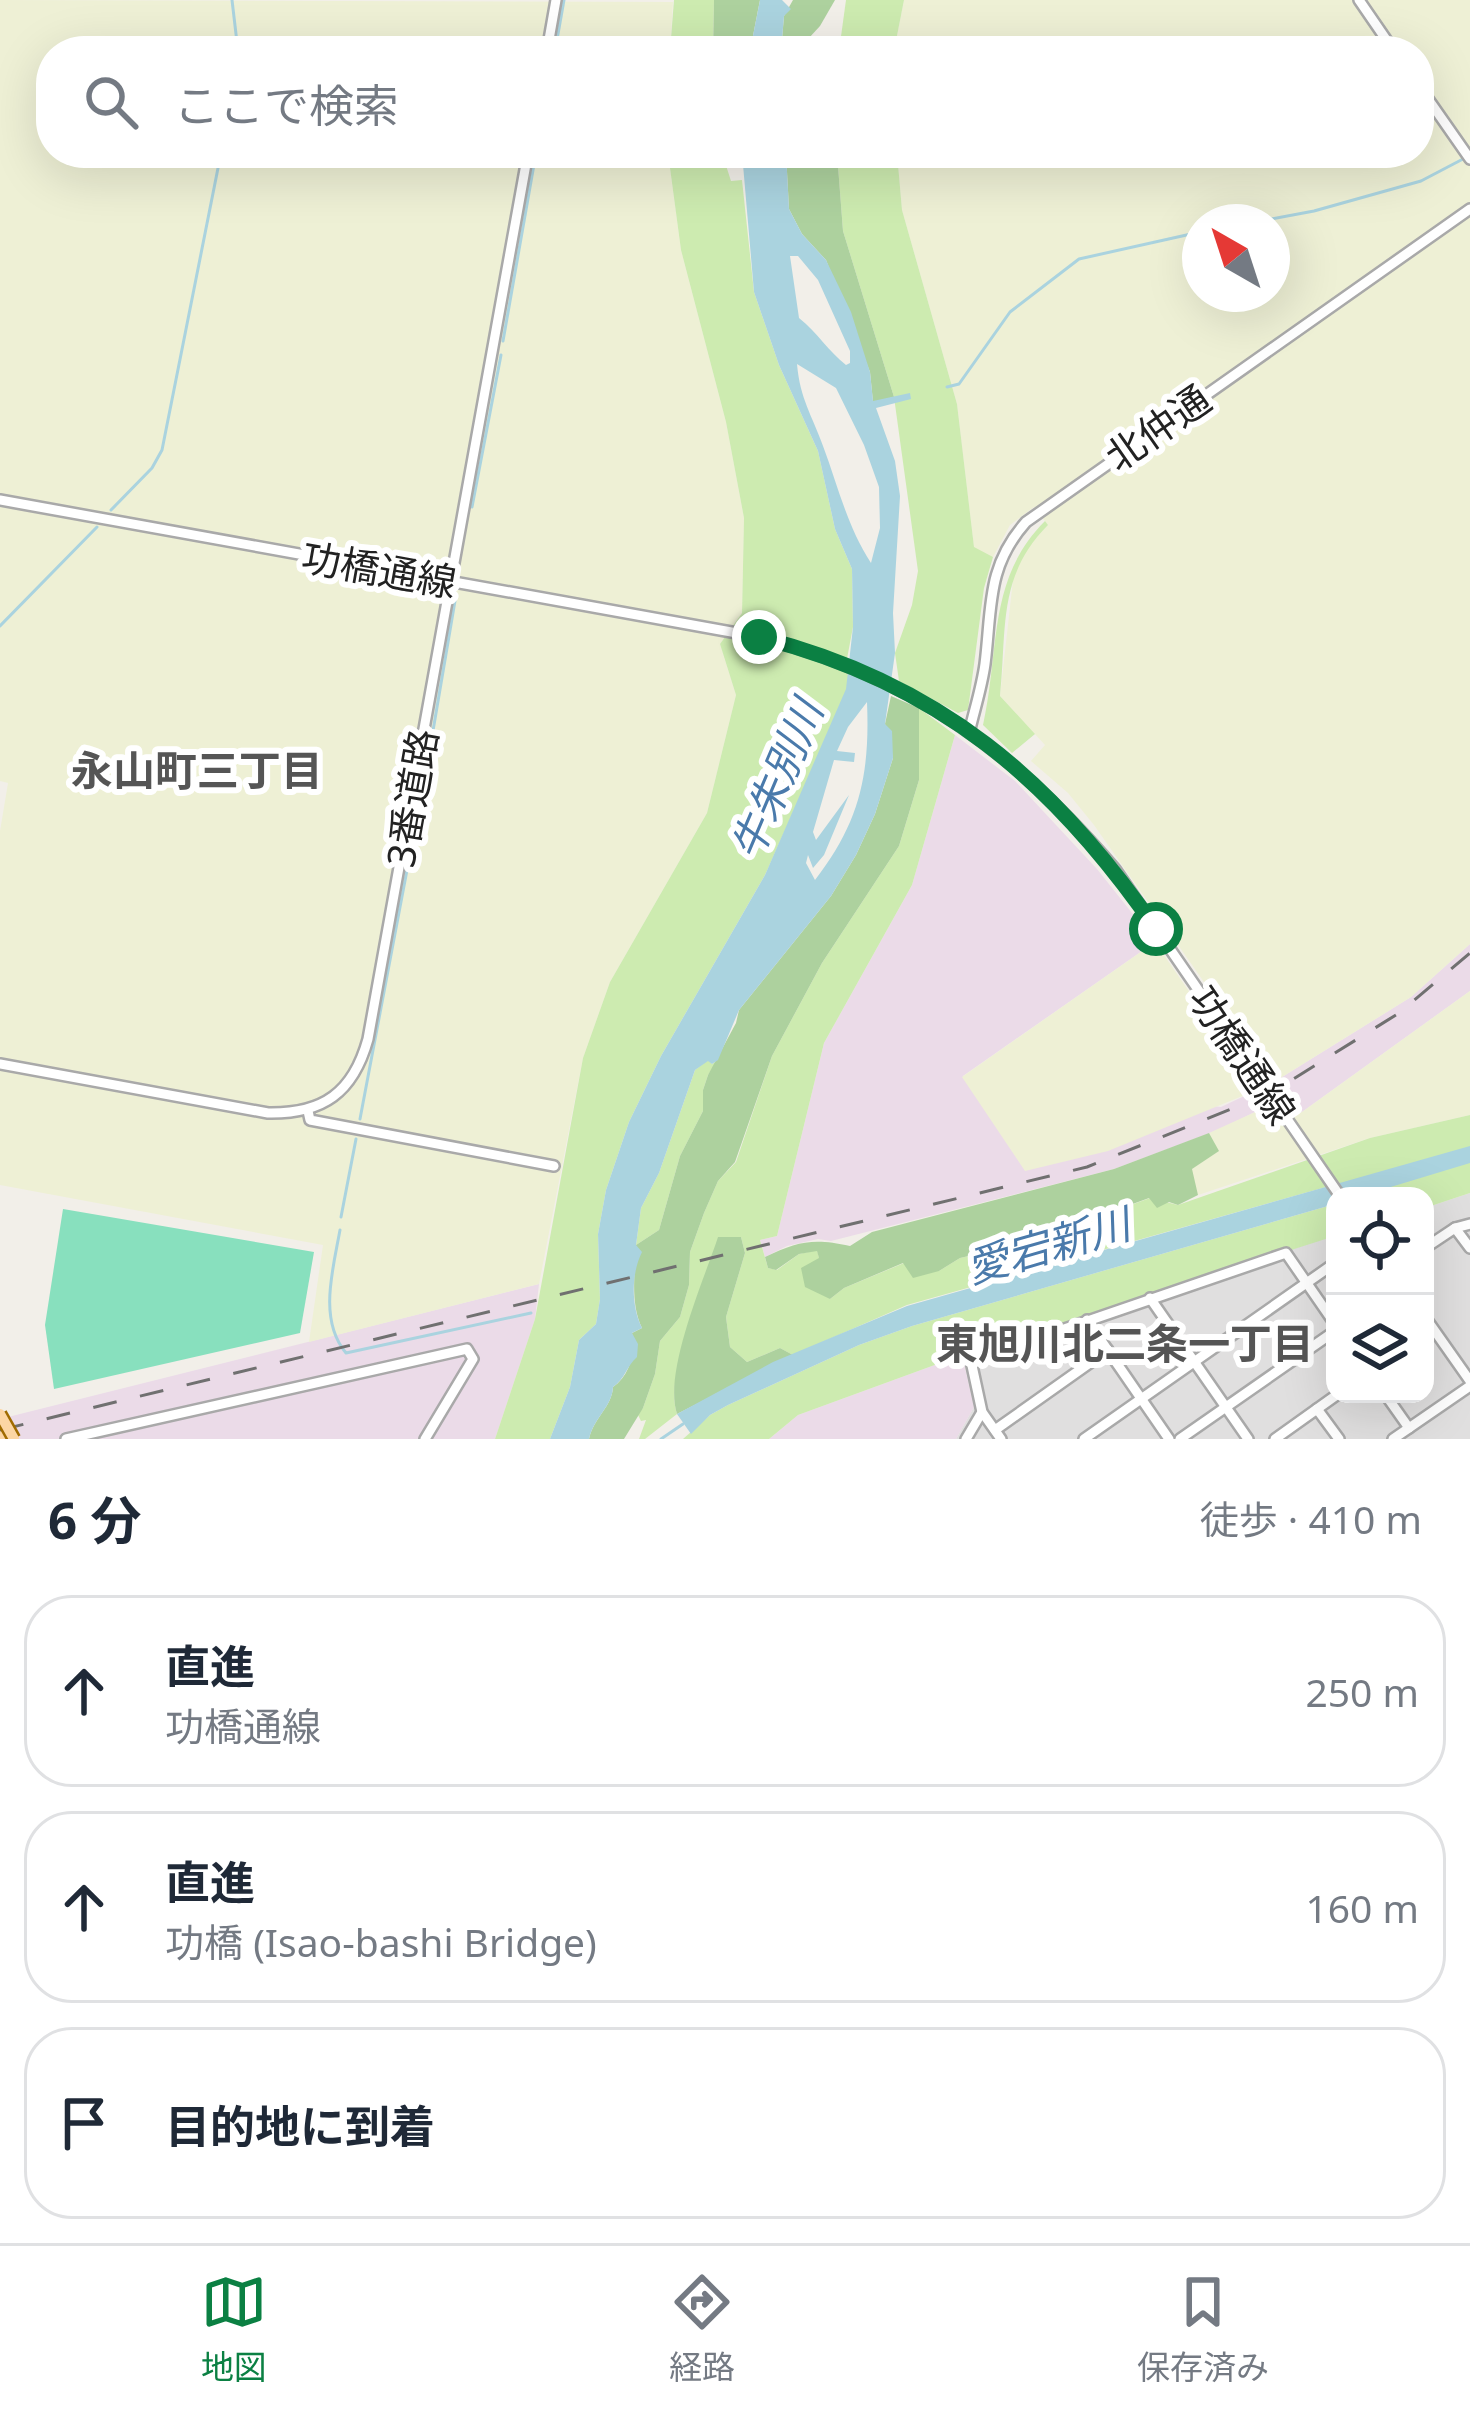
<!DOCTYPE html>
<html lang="ja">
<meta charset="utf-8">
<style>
:root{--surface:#fff;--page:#f2f2f3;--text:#1f2937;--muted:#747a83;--line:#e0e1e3;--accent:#0b8043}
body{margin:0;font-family:"Noto Sans","Noto Sans JP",sans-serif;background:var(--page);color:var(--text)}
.controls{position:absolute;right:36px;bottom:36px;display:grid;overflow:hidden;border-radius:24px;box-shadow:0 12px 48px #0002}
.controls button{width:108px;height:108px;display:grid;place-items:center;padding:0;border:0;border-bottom:3px solid var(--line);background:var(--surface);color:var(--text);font:60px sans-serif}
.compass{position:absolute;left:1182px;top:204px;width:108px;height:108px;border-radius:50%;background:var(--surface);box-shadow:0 12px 48px #0002;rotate:321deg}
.stop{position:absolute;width:36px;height:36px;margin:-27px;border:9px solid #0b8043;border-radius:50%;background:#fff}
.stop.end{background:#0b8043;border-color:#fff;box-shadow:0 3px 12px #0008}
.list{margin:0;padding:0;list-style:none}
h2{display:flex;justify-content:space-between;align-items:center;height:156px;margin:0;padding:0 48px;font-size:51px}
h2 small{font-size:39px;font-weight:400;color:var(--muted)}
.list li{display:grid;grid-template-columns:78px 1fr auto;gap:36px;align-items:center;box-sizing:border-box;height:192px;margin:0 24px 24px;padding:0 24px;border:3px solid var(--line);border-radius:48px}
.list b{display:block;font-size:45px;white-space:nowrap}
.list p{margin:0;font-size:39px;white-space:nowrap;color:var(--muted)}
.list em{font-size:39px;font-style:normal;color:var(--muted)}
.icon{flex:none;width:66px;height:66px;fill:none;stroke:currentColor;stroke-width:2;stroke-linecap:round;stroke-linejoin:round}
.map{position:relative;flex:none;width:1470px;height:1439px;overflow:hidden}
.search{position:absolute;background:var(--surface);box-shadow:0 12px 48px #0002;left:36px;right:36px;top:36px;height:132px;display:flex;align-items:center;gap:30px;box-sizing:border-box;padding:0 42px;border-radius:48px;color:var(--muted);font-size:45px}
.sheet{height:804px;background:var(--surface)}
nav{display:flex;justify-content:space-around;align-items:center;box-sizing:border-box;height:168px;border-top:3px solid var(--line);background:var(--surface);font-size:33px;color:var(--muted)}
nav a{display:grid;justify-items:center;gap:6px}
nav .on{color:var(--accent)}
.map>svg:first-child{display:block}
</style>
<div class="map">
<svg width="1470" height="1439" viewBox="0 0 1470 1439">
<rect width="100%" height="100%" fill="#f2efe9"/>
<polygon fill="#e0dfdf" points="1470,1193 1470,1439 956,1439 974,1407 962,1355 1328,1236 1335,1236 1335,1394 1425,1394 1425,1208"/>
<g fill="#ebdbe8">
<polygon points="955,735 1015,781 1097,869 1155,942 963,1076 1221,1107 1274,1082 1411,997 1470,944 1470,991 1302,1112 1275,1124 1263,1108 1221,1129 1114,1169 831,1241 818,1239 787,1246 765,1257 760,1240 777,1236 824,1043 912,885"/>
<polygon points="539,1284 535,1319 495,1439 0,1439 0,1419"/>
<polygon points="962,1355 974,1407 956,1439 769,1439 798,1415"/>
</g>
<g fill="#eef0d5" fill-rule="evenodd">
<polygon points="0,0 673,2 670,51 51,51 51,153 668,153 681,250 726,422 744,518 742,613 720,644 736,695 707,813 610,982 583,1058 539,1284 309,1342 323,1245 0,1185 0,831 8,783 0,781"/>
<path d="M904,0H1470V944L1411,997L1274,1082L1094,825L1068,793L1031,761L1045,745L1000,696L1014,571L1026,547L1048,525L1034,507L1010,525L993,557L974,548L957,404L902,210L897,153H1419V51H894ZM1200,222H1272V294H1200Z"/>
<polygon points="1155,942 1257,1090 1108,1151 1025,1171 962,1077"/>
<polygon points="1470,991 1470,1115 1370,1138 1198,1195 1191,1169 1218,1151 1209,1133 1264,1108 1275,1124 1302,1112"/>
</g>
<g fill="#cdebb0">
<polygon points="674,0 714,0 713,51 670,51"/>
<polygon points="846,0 904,0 894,51 839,51"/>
<polygon points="668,153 722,153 731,181 742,180 754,292 779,365 818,451 835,529 852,569 853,627 846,664 857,669 765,875 661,1056 629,1122 606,1190 598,1234 600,1299 596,1324 579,1340 570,1387 550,1439 495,1439 535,1319 583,1058 610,982 707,813 736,695 720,644 742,613 744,518 726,422 681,250"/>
<polygon points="837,153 897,153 902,210 957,404 974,547 993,557 984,588 968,710 958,713 899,681 895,653 912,605 918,571 894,397 843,231"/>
<path d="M1045,521L1048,525C997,576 1007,630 1000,696L1035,734L1012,753L983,725C1000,649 987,579 1045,521Z"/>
<path d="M919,708L955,735L912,885L824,1043L777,1236L760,1240L768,1268L777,1270L799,1254L817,1250L830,1299L844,1288L904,1263L939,1271L960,1258L1029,1242L1150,1198L1178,1205L1370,1138L1470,1115V1193L1425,1208V1196H1335L1326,1187L907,1305L793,1355L780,1348L747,1362L730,1347L726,1317L745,1253L741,1237C718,1281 661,1365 677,1414L645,1439H639L646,1420L641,1421L637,1413L643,1408L655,1374L660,1341L680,1317L689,1285L690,1252L704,1213L718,1181L736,1162L772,1056L822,963L899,846L919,780Z"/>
<polygon points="708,1060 712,1064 718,1060 708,1075 703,1090 703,1111 680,1156 659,1230 636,1245 641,1208 659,1173 695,1070"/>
<polygon points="1335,1204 1335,1236 962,1355 798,1415 769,1439 683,1439 710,1415 728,1405 859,1345 912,1326"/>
</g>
<g fill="#add19e">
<polygon points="714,0 760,0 750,51 713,51"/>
<polygon points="793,0 835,0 820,26 797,51 781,51 784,16"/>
<polygon points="786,153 837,153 843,231 894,397 873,402 870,372 826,260 802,234 789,209"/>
<path d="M891,696L919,708V780L899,846L822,963L772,1056L735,1162L718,1181L704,1213L690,1252L689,1285L680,1317L660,1341L655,1374L643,1408L624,1439H589C594,1417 612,1407 613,1387C630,1375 636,1352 632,1333L642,1328C630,1303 635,1273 636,1245L659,1230L680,1156L703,1111V1090L708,1075L736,1023L739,1010L831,896L856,855L875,814L893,758L885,724Z"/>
<path d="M1209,1133L1219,1151L1192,1169L1198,1195L1178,1205L1169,1202L1157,1208L1149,1198L1029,1242L960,1258L939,1271L913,1278L903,1263L844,1288L830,1299L805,1287L801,1268L819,1258L817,1251L799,1254L776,1270L768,1268L765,1257C798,1241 814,1238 850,1246L872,1232L1114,1169Z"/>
<path d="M718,1237H741L745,1253L726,1317L730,1347L747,1362L780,1348L793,1355L677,1414C663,1372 704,1280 718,1237Z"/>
</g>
<polygon fill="#88e0be" points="63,1209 314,1252 300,1333 54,1389 45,1325"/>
<g fill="#aad3df" fill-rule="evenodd">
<polygon points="760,0 782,0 791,9 784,16 781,51 750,51"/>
<path d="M742,153H786L789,209L802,234L826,260L851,312L870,372L873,401L910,393L911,399L876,408L895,461L900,496L893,613L895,653L885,724L892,731L893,758L875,814L856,855L831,896L739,1010L718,1060L712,1064L708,1061L695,1070L659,1173L641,1208L636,1245L642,1252C631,1274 631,1306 642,1328L632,1333L638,1344L637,1357C626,1367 625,1379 613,1387C612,1407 594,1417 589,1439H550L570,1387L579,1340L596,1324L600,1299L598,1234L606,1190L629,1122L661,1056L765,875L846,689L853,627L852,569L835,529L818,451L779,365L754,292ZM790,256H798L818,280L850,351V363L846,365C828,351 818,333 799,318ZM797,364L836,388L864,445L879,487L880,528L871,563C847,526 838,486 823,446C812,415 800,399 797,364ZM867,702C870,774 860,822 815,880L806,863L808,855L813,868L824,855L849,795L816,840L813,832L834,760L854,762L855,753L837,751L848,727Z"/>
<polygon points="1470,1146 1470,1163 1361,1196 1335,1196 1335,1204 912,1326 859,1345 728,1405 710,1415 691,1434 677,1414 773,1362 907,1306"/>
</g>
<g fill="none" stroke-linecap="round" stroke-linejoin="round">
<g stroke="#aad3df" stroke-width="3">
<polyline points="232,0 238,51"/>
<polyline points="555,51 564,0"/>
<polyline points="1256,222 1314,211 1421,181 1463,159"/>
<polyline points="503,341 536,153"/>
<polyline points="947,387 959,384 1010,312 1079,259 1200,232"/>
<polyline points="472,507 501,355"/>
<polyline points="111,510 152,468 162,450 221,153"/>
<polyline points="0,626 97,527"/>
<polyline points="425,778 456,595"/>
<polyline points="411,849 423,789"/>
<polyline points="360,1119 407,870"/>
<polyline points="341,1217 356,1139"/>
<path d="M340,1230C333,1269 318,1320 346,1353L531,1313"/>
<polyline points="661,1439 683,1424"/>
</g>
<g stroke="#a9a9a9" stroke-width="14">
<g id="minor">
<polyline points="1359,0 1394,51"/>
<polyline points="547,51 556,0"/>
<polyline points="1419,86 1470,159"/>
<path d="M0,500L759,637C911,676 1014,751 1115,869L1340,1196"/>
<path d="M970,729C975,708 982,686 985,664C992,608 986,567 1026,522L1470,209"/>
<path d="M0,1064L268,1113C323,1114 353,1093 368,1039L528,153"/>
<polyline points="308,1111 310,1120 554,1166"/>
<polyline points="1455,1228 1470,1248"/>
<polyline points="1425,1248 1455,1228 1470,1224"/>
<polyline points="1150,1298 1248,1439"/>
<polyline points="1425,1317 1470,1381"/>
<polyline points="1087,1320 1169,1439"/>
<polyline points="1385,1394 1409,1428"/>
<polyline points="1317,1409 1339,1439"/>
<polyline points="995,1430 1108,1350"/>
<polyline points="66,1439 467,1349 473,1359 425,1439"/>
<polyline points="966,1439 982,1412"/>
<polyline points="1001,1439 982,1412 971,1361 1286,1253 1335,1324"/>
<polyline points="1084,1439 1335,1263"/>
<polyline points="1180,1439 1335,1331"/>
<polyline points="1275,1439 1338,1394"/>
<polyline points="1393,1439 1470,1386"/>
</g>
</g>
<g stroke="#a06b00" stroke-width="15">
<polyline id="major" points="0,1436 2,1439"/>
</g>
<use href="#minor" stroke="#fff" stroke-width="9"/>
<use href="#major" stroke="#fcd6a4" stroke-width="10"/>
<polyline stroke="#707070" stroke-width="3" stroke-dasharray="24 24" stroke-linecap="butt" points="0,1430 1087,1167 1271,1093 1399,1013 1470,953"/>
<g stroke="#a06b00" stroke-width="15" stroke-linecap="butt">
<polyline id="major-bridge" points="0,1414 14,1439"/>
</g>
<use href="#major-bridge" stroke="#fcd6a4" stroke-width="10"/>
</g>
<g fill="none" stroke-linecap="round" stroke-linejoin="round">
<path stroke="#0b8043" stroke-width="15" d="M759,637C938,682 1053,780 1156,929"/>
</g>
<g text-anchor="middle" stroke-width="12" stroke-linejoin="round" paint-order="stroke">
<g font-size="39" fill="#222" stroke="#fff">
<text transform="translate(1158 428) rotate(-35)" y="14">北仲通</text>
<text transform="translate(379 570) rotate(10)" y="14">功橋通線</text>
<text transform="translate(412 798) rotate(-80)" y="14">3番道路</text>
<text transform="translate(1242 1055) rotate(56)" y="14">功橋通線</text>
</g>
<g font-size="42" font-weight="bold" fill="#555" stroke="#fff">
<text x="197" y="786">永山町三丁目</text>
<text x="1125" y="1359">東旭川北二条一丁目</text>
</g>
<g font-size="42" font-style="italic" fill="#4a7aab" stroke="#fff">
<text transform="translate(777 780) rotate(-67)" y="15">牛朱別川</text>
<text transform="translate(1048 1246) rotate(-16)" y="15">愛宕新川</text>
</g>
</g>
</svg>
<div class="controls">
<button><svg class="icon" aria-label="locate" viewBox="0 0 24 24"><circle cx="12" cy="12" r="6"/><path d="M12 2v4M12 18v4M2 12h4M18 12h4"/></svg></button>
<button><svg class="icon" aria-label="layers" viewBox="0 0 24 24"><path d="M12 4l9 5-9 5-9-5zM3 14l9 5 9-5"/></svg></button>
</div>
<svg class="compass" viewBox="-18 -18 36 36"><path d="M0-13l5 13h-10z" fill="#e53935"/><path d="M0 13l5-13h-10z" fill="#747a83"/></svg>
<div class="stop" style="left:1156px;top:929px"></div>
<div class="stop end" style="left:759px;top:637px"></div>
<div class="search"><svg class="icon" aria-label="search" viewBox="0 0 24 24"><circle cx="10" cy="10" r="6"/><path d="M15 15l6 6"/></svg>ここで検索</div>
</div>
<section class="sheet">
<h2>6 分<small>徒歩 · 410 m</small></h2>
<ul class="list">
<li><svg class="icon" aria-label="ahead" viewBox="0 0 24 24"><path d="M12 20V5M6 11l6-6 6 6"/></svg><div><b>直進</b><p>功橋通線</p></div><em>250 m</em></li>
<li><svg class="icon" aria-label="ahead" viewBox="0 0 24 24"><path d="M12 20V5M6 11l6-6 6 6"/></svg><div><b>直進</b><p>功橋 (Isao-bashi Bridge)</p></div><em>160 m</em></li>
<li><svg class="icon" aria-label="arrive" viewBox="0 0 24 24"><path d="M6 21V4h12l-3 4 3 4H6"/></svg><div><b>目的地に到着</b></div></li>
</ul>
</section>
<nav>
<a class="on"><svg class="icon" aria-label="map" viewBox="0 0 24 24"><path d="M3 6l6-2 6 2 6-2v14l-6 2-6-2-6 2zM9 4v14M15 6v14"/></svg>地図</a>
<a><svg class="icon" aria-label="directions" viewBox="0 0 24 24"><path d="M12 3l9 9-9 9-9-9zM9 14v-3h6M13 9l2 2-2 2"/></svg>経路</a>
<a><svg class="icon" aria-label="saved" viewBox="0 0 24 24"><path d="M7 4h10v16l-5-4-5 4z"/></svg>保存済み</a>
</nav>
